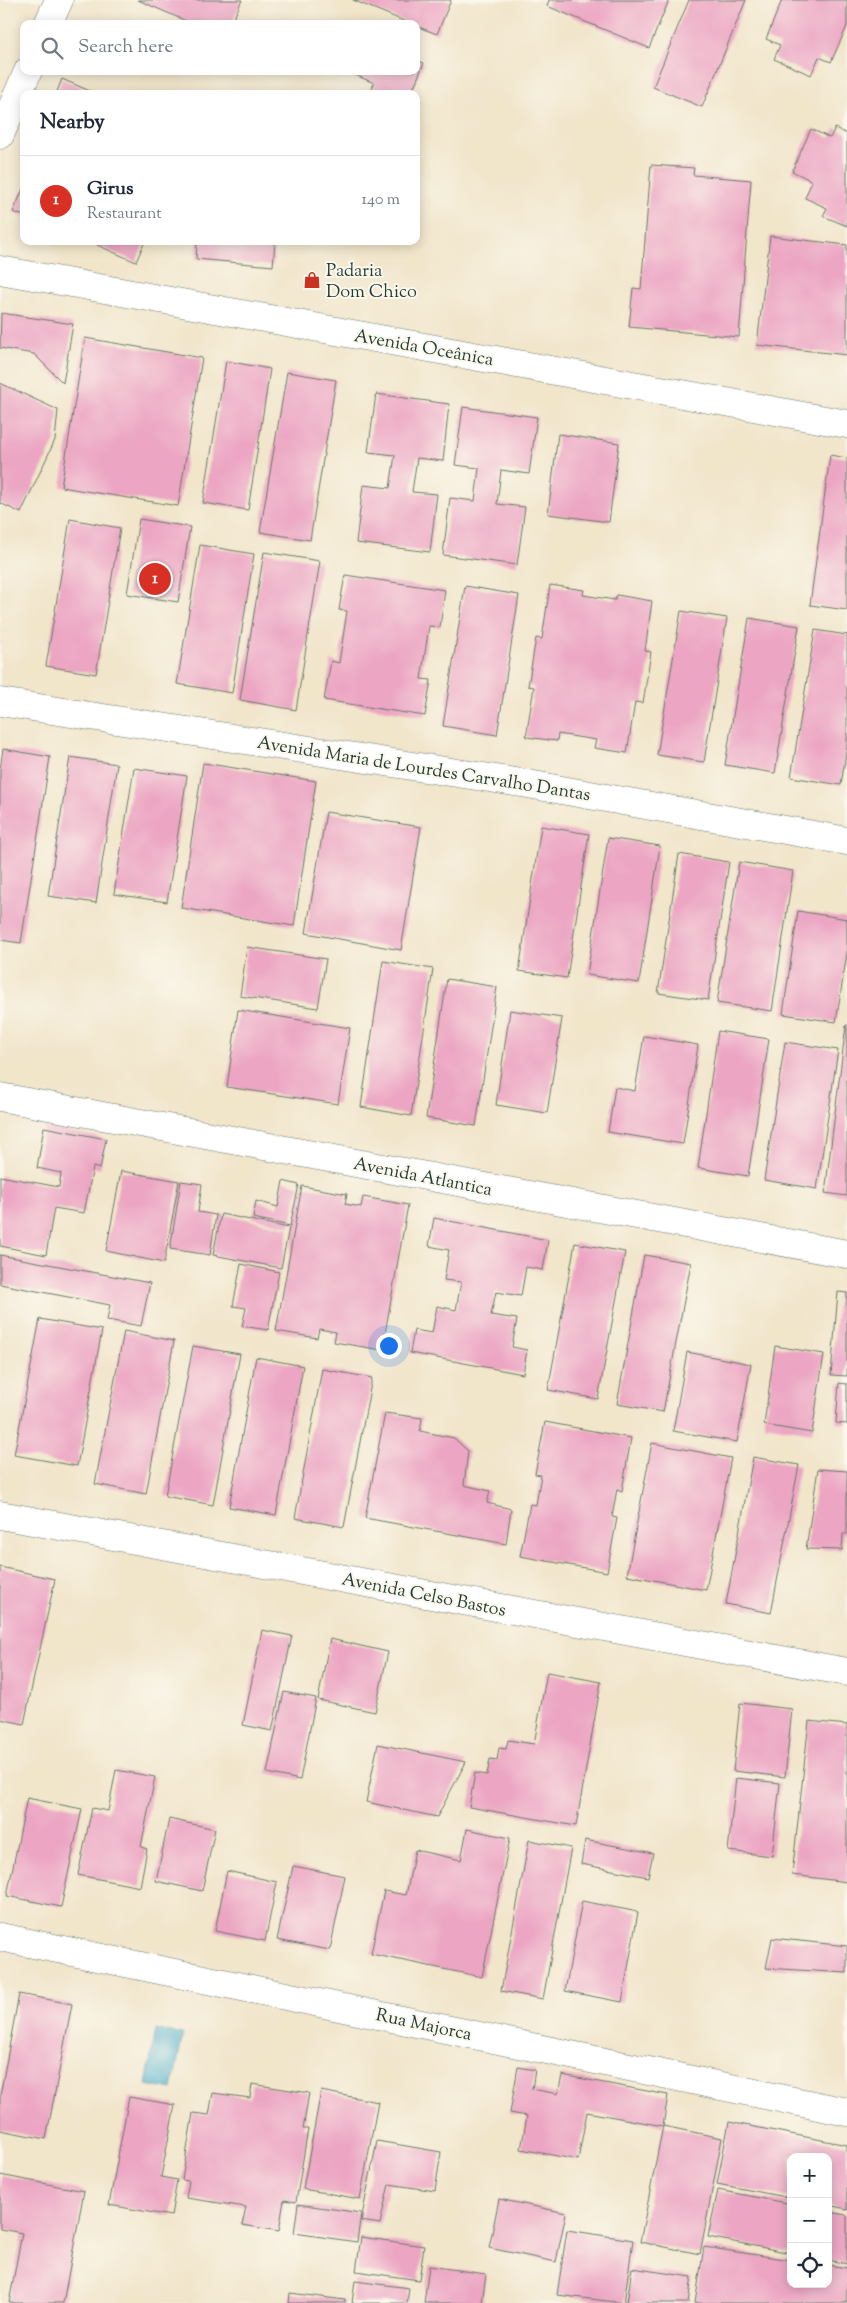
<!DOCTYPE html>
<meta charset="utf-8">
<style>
:root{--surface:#fff;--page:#f6f6f7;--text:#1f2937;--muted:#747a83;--line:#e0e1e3;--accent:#d93025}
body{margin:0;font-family:"Sorts Mill Goudy",serif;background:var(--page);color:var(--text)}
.controls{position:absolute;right:15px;bottom:15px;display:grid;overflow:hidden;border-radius:10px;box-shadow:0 2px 12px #0003}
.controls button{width:45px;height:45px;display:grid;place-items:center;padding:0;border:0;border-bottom:1px solid var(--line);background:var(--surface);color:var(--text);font:25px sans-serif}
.you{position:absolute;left:388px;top:1345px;width:18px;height:18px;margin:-12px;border:4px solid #fff;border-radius:50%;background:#1a73e8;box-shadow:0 0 0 8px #1a73e833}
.badge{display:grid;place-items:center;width:32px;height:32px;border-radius:50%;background:var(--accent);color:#fff;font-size:16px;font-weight:700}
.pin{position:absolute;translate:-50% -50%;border:2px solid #fff;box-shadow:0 1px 5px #0006}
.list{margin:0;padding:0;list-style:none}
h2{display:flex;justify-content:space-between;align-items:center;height:65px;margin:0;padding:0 20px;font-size:21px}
h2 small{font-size:16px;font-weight:400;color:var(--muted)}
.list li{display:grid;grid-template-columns:32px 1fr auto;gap:15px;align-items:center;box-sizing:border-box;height:90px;padding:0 20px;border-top:1px solid var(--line)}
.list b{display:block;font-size:19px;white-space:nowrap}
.list p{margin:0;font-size:16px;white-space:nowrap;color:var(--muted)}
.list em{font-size:16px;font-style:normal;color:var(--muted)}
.icon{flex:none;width:28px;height:28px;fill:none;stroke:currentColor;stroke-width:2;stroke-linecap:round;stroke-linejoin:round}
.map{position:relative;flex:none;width:847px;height:2303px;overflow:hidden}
.search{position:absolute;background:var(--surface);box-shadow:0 2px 12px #0003;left:20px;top:20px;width:400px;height:55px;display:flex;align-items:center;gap:12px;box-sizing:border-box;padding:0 18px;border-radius:10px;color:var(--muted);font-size:19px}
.panel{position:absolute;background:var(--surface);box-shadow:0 2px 12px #0003;left:20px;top:90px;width:400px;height:155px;border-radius:10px}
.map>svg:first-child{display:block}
</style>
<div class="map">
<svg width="847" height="2303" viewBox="0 0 847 2303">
<rect width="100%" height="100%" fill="#fbf7ec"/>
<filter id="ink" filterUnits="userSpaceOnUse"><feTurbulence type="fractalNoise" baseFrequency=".02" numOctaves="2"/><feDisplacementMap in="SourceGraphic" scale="10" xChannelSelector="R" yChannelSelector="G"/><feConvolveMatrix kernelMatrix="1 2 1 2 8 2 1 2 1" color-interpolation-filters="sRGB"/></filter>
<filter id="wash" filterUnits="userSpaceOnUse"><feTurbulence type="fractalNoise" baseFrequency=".0096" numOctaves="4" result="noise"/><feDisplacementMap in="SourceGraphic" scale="20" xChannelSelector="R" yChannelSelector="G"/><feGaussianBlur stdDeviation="1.12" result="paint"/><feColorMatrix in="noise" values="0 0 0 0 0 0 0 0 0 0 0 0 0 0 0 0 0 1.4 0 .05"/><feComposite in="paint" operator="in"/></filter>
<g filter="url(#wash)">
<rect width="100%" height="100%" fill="#f1e5ca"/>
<polygon fill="#47abc7" stroke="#33747e" points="156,2029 183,2034 172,2090 146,2085"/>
<g id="blocks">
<g fill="#eca6c3">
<polygon points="138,0 242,0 231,24 193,24"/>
<polygon points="353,0 451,0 437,34 416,26 416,24 411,24"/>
<polygon points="549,0 669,0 649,48 547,6"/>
<polygon points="689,0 746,0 702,107 653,87"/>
<polygon points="782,0 847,0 847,26 831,62 819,57 811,75 774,59 780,45 766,39"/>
<polygon points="416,60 424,63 411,94 370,94 374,83 346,71 416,71"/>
<polygon points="62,79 97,94 56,94"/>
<polygon points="835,128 847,134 847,226 823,216 827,208 805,198 812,181 792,171 811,129 830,138"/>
<polygon points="651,165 694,168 693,175 751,180 739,337 629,327 633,288 641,289"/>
<polygon points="24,187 24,216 13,212"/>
<polygon points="770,236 847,245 847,355 757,345"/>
<polygon points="99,241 145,241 136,262 97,245"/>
<polygon points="197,241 275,241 273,266 196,259"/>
<polygon points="1,313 73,324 63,383 34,354 0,348"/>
<polygon points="85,338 202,358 178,506 61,487"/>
<polygon points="226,361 270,369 248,510 203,503"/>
<polygon points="287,372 336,380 310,540 260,532"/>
<polygon points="0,383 58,410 55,440 21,513 0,503"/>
<polygon points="376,394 449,404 443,461 417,458 412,492 437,494 430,552 356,543 363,485 390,488 395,455 368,452"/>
<polygon points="463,407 537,417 529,474 501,470 497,504 525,507 517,565 443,555 450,498 475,501 479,468 455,465"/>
<polygon points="558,434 619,443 609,522 548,514"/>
<polygon points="830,455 847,458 847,610 810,605"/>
<polygon points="70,519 120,528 96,674 46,666"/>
<polygon points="139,519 190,527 178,602 127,594"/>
<polygon points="200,545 254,554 232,693 177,684"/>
<polygon points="264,552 320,561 296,710 240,700"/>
<polygon points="345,575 445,590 440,627 429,626 421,679 431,680 425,716 324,700 331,661 339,663 347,611 339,610"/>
<polygon points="550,585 584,590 583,595 615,600 617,595 652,601 645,651 651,652 643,703 635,702 627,753 594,748 596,740 558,734 557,741 526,737 534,687 528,686 536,638 542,639"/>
<polygon points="465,586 519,595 497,735 443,726"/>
<polygon points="681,611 727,618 704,762 657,755"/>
<polygon points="749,618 799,626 775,773 725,765"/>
<polygon points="815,630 847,635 847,747 841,785 791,777"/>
<polygon points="3,749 50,757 21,943 0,940 0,769"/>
<polygon points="70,757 117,764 96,903 48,896"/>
<polygon points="203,763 316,781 294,926 181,908"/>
<polygon points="134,768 187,776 167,902 114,894"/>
<polygon points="326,812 421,827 401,950 306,933"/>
<polygon points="541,826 589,834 567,978 519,971"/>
<polygon points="608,838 660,846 639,983 587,975"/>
<polygon points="679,854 729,862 708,1000 658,993"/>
<polygon points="739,862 793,871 772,1011 717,1003"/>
<polygon points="798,911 847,919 847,953 836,1022 783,1014"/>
<polygon points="247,947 326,959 318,1008 240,996"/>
<polygon points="383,961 433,969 411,1116 361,1107"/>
<polygon points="447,979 497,987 476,1126 426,1118"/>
<polygon points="238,1010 350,1028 338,1104 227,1087"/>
<polygon points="510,1010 562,1018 547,1113 496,1105"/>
<polygon points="846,1025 847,1025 847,1196 825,1193"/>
<polygon points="718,1031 769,1039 748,1176 698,1168"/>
<polygon points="644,1036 698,1045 683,1144 608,1132 615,1087 635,1091"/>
<polygon points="785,1042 838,1050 817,1189 764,1180"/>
<polygon points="44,1127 106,1139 100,1169 93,1167 84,1213 54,1208 46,1255 0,1246 0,1176 59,1187 61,1173 37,1168"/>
<polygon points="121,1171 179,1181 164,1263 106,1251"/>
<polygon points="181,1181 202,1184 198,1212 216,1215 210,1255 170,1249"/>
<polygon points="283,1181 299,1185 290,1226 253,1218 256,1201 278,1207"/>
<polygon points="302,1186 347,1194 345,1204 361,1207 363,1197 408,1205 382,1350 334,1342 336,1332 319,1329 317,1338 276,1331"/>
<polygon points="221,1214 289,1228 281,1268 213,1255"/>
<polygon points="434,1218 548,1240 543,1270 526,1267 521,1296 496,1292 491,1315 517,1319 512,1347 527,1350 523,1374 410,1353 414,1330 432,1333 437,1306 456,1310 461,1282 444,1280 449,1250 429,1246"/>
<polygon points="575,1243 625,1252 598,1399 548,1390"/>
<polygon points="0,1255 150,1283 141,1326 107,1320 110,1305 0,1284"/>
<polygon points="644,1255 691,1263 663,1412 617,1404"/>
<polygon points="241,1264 279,1272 268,1330 242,1326 246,1308 233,1306"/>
<polygon points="838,1292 847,1293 847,1376 831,1375"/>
<polygon points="40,1319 102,1330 77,1466 14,1455"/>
<polygon points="124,1331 174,1341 146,1494 95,1484"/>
<polygon points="193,1346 240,1354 213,1505 165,1496"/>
<polygon points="775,1346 824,1354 812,1433 764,1425"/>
<polygon points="687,1352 751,1364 737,1442 673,1431"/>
<polygon points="256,1357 303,1366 276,1515 229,1507"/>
<polygon points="322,1369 372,1378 344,1527 295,1518"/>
<polygon points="839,1383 847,1384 847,1424 836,1423"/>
<polygon points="385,1413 422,1418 420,1431 454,1438 468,1451 464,1485 490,1491 487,1503 511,1509 506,1544 365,1518"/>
<polygon points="545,1422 631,1438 622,1491 617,1489 612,1517 617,1518 607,1572 520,1556 530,1504 536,1505 541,1475 535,1474"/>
<polygon points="652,1443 731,1458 706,1590 627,1575"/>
<polygon points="753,1457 799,1465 771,1613 726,1604"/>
<polygon points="818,1469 847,1471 847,1534 843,1534 842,1550 806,1549"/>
<polygon points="0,1567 55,1579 24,1724 0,1719"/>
<polygon points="262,1630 292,1636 272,1731 243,1725"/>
<polygon points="330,1639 388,1652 375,1712 318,1700"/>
<polygon points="547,1672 601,1682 576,1826 469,1807 475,1773 487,1775 490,1759 497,1760 499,1748 506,1749 508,1740 534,1744"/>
<polygon points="284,1692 316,1698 300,1780 267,1773"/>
<polygon points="740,1703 792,1709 785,1777 733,1771"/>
<polygon points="809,1721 847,1725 847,1882 792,1875"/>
<polygon points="378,1744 466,1762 437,1817 366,1802"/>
<polygon points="116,1770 155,1777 141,1847 147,1849 140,1887 78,1875 92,1808 108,1811"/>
<polygon points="736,1778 780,1783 772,1856 728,1851"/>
<polygon points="27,1798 82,1809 61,1907 7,1896"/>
<polygon points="169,1819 215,1829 202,1891 156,1881"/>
<polygon points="467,1829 510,1838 482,1977 371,1954 384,1891 406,1895 415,1850 461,1860"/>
<polygon points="529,1840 571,1848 543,1999 501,1991"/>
<polygon points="585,1840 653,1853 648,1877 581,1864"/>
<polygon points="293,1866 345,1876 330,1950 277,1940"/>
<polygon points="227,1871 277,1882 265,1941 215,1931"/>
<polygon points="582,1901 638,1912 622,2002 565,1991"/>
<polygon points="772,1938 847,1946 847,1973 766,1968"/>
<polygon points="19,1994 72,2004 46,2139 0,2130 0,2096"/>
<polygon points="518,2067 535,2070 532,2089 558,2094 562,2075 668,2095 663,2126 587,2112 578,2160 521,2149 527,2116 510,2113"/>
<polygon points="252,2084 309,2093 303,2129 308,2129 296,2202 284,2200 279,2231 242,2225 246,2207 186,2198 189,2181 182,2180 193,2113 209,2115 213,2093 250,2098"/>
<polygon points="321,2091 378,2102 360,2199 303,2189"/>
<polygon points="129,2097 175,2105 161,2177 177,2180 171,2216 109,2205"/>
<polygon points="729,2122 847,2145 847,2209 828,2205 828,2157 791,2157 791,2198 717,2184"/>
<polygon points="663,2126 722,2138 700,2254 640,2242"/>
<polygon points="377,2141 441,2152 435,2191 389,2184 380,2224 361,2221"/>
<polygon points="0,2175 84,2191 63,2303 9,2303 22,2233 0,2229"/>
<polygon points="718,2190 791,2204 791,2253 708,2237"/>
<polygon points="499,2199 566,2213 556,2262 489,2248"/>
<polygon points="298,2204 361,2213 357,2242 294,2233"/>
<polygon points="828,2212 847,2215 847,2264 828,2260"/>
<polygon points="567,2230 633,2240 624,2303 557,2295"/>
<polygon points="361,2237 424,2246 419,2280 356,2271"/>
<polygon points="704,2247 791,2260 791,2284 828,2284 828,2265 847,2268 847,2303 695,2303"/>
<polygon points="429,2266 486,2274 482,2303 424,2303"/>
<polygon points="632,2268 692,2277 688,2303 627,2303"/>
<polygon points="355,2281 409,2288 407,2303 352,2303"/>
<polygon points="290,2293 345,2300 345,2303 289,2303"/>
</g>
</g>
</g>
<g filter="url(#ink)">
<use href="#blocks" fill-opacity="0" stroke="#687868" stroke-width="1"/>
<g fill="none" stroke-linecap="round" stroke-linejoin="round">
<g stroke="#687868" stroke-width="29">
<g id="minor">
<polyline points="48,24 59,0"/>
<polyline points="0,135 28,71"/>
<polyline points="0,1097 847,1254"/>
<polyline points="0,1515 847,1672"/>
<polyline points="0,1937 847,2112"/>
</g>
</g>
<g stroke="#687868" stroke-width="29">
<g id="tertiary">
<polyline points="0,270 847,424"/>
<polyline points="0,702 528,784 847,841"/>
</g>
</g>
<use href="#minor" stroke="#fff" stroke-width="28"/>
<use href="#tertiary" stroke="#fff" stroke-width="28"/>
</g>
</g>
<defs>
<g id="shop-bare" transform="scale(1.35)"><path d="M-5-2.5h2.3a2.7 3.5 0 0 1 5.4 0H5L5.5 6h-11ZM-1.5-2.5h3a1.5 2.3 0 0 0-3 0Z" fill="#c8321e" stroke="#fbf7ec" stroke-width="2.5" paint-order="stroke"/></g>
</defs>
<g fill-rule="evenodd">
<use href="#shop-bare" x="312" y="280"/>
</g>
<g text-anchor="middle" stroke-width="4" stroke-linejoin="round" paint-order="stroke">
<g font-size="18" fill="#1f3d34" stroke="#fbf7ec" text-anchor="start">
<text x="326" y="276">Padaria<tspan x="326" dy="21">Dom Chico</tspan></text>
</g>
<g font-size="18" fill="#1f3d34" stroke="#fbf7ec">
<text transform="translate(424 347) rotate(10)" y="6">Avenida Oceânica</text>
<text transform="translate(424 768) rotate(9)" y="6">Avenida Maria de Lourdes Carvalho Dantas</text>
<text transform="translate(423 1176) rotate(11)" y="6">Avenida Atlantica</text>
<text transform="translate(424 1594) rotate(11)" y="6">Avenida Celso Bastos</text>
<text transform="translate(424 2024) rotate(12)" y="6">Rua Majorca</text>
</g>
</g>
</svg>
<div class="controls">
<button>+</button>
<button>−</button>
<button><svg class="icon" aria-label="locate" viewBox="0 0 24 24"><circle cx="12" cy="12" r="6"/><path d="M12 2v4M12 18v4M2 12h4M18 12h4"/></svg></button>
</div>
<div class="you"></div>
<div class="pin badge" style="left:155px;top:579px">1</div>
<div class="search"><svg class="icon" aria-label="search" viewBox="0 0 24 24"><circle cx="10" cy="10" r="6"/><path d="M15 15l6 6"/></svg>Search here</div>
<section class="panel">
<h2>Nearby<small></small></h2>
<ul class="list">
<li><span class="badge">1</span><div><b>Girus</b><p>Restaurant</p></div><em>140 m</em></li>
</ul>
</section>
</div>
